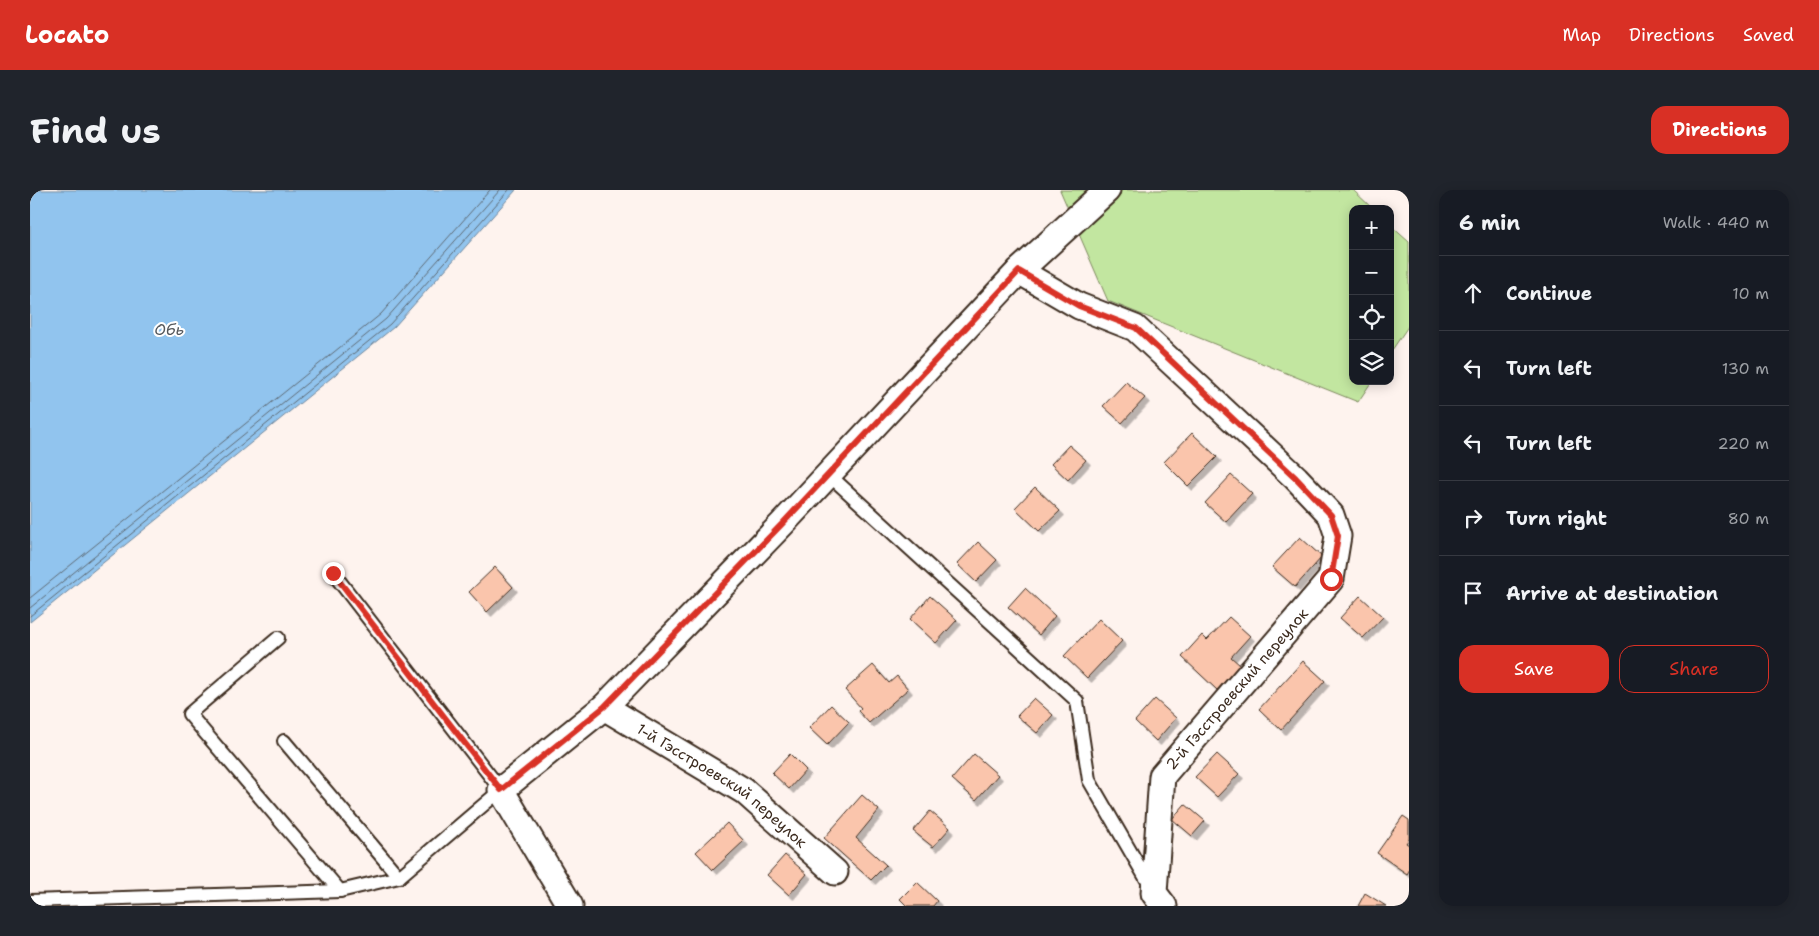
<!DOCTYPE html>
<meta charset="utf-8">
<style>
:root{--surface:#171b24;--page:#20242c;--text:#f1f3f6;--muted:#9ea1a6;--line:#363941;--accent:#d93025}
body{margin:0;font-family:"Shantell Sans",sans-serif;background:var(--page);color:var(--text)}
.controls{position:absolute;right:15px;top:15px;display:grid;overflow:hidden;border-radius:10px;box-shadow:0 2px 12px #0003}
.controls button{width:45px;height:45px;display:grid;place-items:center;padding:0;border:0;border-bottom:1px solid var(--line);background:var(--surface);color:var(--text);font:25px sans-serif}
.stop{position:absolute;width:15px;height:15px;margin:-11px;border:4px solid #d93025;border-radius:50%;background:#fff}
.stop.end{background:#d93025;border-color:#fff;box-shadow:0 1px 5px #0008}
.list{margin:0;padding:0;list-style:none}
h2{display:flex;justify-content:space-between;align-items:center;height:65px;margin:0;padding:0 20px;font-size:21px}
h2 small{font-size:16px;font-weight:400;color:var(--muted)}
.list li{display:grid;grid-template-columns:32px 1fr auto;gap:15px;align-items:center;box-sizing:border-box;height:75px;padding:0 20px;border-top:1px solid var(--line)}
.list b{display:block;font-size:19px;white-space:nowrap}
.list em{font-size:16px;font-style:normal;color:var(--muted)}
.actions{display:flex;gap:10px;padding:15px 20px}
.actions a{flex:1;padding:11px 0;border:1px solid var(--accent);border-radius:15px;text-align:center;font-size:18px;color:var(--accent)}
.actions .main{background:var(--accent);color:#fff}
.icon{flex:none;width:28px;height:28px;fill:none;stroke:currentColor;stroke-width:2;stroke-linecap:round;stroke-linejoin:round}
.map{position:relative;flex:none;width:1379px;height:716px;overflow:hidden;border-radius:15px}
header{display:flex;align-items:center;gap:30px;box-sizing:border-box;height:70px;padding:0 25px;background:var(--accent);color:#fff}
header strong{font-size:24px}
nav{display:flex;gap:28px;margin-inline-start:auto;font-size:18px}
.intro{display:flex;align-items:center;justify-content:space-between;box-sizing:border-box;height:120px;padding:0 30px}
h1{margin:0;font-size:35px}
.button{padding:12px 22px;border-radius:15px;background:var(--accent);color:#fff;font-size:18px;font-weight:700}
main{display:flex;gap:30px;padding:0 30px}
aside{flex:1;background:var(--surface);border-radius:15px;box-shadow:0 2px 12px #0003}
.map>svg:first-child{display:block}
</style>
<header>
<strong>Locato</strong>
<nav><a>Map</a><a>Directions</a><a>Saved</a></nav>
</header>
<div class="intro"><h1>Find us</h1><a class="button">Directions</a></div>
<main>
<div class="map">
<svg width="1379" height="716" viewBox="0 0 1379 716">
<defs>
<filter id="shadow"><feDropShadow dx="4.5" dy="4.5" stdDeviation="0" flood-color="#0004"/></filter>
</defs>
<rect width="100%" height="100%" fill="#fef3ee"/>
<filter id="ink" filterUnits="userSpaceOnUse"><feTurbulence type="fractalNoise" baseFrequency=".02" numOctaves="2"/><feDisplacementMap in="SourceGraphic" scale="10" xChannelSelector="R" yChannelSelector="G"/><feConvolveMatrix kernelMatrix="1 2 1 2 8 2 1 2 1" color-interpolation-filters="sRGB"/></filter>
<g filter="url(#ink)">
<g fill="#c2e6a0" stroke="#7e885f">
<polygon points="1030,0 1323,0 1343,19 1323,19 1323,191 1342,191 1328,212 1078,111"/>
<polygon points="1360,35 1379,52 1379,135 1360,163"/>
</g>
<polygon fill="#91c4ee" stroke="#6f869b" points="0,0 486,0 364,137 0,432"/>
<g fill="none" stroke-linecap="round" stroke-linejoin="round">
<g stroke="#5d6871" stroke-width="1">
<polyline points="0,408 351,124 460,0"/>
<polyline points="0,418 356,129 470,0"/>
<polyline points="0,426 360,134 479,0"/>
</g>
</g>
<g fill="#fac5ac" stroke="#3b2a1e" filter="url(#shadow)">
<polygon points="1096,192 1115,208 1092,233 1073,216"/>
<polygon points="1162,243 1187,267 1158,296 1134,272"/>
<polygon points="1039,255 1056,270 1038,290 1021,274"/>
<polygon points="1201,285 1222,304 1196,332 1175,313"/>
<polygon points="1005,297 1030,321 1009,341 985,318"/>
<polygon points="1270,347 1292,367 1265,397 1242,377"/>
<polygon points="948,352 967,370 946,392 927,374"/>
<polygon points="465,377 483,397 457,422 439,402"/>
<polygon points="995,398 1025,426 1009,445 978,417"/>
<polygon points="900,406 927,430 906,453 880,429"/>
<polygon points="1330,406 1353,427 1333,448 1310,428"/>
<polygon points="1199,427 1220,446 1201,467 1210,475 1187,500 1152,467 1172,445 1177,450"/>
<polygon points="1069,429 1092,451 1057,488 1034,466"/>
<polygon points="1273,471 1295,491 1251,540 1229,519"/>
<polygon points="843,475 859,493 867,486 878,499 839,533 828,521 831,518 815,500"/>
<polygon points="1004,508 1023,525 1007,543 987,526"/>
<polygon points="1125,509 1146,528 1126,551 1105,531"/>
<polygon points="801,515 819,532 797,555 779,538"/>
<polygon points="760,564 776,580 759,599 742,583"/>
<polygon points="944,564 968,585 946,610 922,589"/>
<polygon points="1187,564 1209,584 1187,607 1165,587"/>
<polygon points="832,605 849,620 826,648 856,675 841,690 794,648"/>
<polygon points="1155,614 1175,631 1162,646 1142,629"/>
<polygon points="900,621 920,638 903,657 883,641"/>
<polygon points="1373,626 1379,630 1379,649 1376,653 1379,655 1379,681 1377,684 1347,663"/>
<polygon points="697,633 714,651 683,680 666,662"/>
<polygon points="755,665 777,684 759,705 737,685"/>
<polygon points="887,692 907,711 903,716 877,716 870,709"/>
<polygon points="1335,703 1356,716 1328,716"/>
</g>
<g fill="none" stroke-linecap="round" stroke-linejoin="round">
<g stroke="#3b2a1e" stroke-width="16">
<g id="lane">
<polyline points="798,284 1047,511 1059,590 1121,697"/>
<polyline points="248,448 159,524 310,701 369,687"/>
<polyline points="254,551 369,687 471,600 303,383"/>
<polyline points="0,711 310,701"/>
</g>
</g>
<g stroke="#3b2a1e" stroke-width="29">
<g id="street">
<polyline points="989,81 1049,116 1105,138 1266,288 1301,325 1308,346 1301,389 1132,586 1124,703 1134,716"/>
<path id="s1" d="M574,517L714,601L805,682"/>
<polyline points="540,716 471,600 574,517 752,334 989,81 1077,0"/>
</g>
</g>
<use href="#lane" stroke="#fff" stroke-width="12"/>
<use href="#street" stroke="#fff" stroke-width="25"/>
</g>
</g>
<g fill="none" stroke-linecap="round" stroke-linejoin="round" filter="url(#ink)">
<polyline stroke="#d93025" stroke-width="6" points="303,383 471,600 574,517 752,334 989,81 1049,116 1106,138 1266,288 1301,325 1308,346 1301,389"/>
</g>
<g text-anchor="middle" stroke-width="4" stroke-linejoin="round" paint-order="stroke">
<g font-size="15" fill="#3b2a1e" stroke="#fff">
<text transform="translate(1207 499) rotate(-49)" y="5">2-й Гэсстроевский переулок</text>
<text dy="5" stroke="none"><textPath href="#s1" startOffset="142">1-й Гэсстроевский переулок</textPath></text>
</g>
<g font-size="16" font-style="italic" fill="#55585c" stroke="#fff">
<text x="139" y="145">Обь</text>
</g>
</g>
</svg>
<div class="controls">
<button>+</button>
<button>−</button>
<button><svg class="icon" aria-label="locate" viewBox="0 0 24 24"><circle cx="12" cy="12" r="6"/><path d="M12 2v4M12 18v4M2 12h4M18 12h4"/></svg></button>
<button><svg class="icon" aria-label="layers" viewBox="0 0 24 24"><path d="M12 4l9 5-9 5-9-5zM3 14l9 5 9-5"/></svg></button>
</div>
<div class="stop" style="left:1301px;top:389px"></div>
<div class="stop end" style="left:303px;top:383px"></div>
</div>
<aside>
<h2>6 min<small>Walk · 440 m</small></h2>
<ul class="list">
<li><svg class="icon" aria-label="ahead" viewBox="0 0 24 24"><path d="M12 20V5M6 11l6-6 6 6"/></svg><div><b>Continue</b></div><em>10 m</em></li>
<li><svg class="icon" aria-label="left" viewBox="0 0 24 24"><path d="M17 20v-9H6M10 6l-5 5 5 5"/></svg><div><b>Turn left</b></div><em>130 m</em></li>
<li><svg class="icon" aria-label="left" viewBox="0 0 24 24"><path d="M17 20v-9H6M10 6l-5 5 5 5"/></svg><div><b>Turn left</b></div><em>220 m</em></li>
<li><svg class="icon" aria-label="right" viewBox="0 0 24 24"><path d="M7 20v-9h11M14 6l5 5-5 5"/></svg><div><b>Turn right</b></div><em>80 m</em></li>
<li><svg class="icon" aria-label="arrive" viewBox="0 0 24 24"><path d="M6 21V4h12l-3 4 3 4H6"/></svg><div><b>Arrive at destination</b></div></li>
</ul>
<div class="actions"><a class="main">Save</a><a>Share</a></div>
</aside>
</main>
